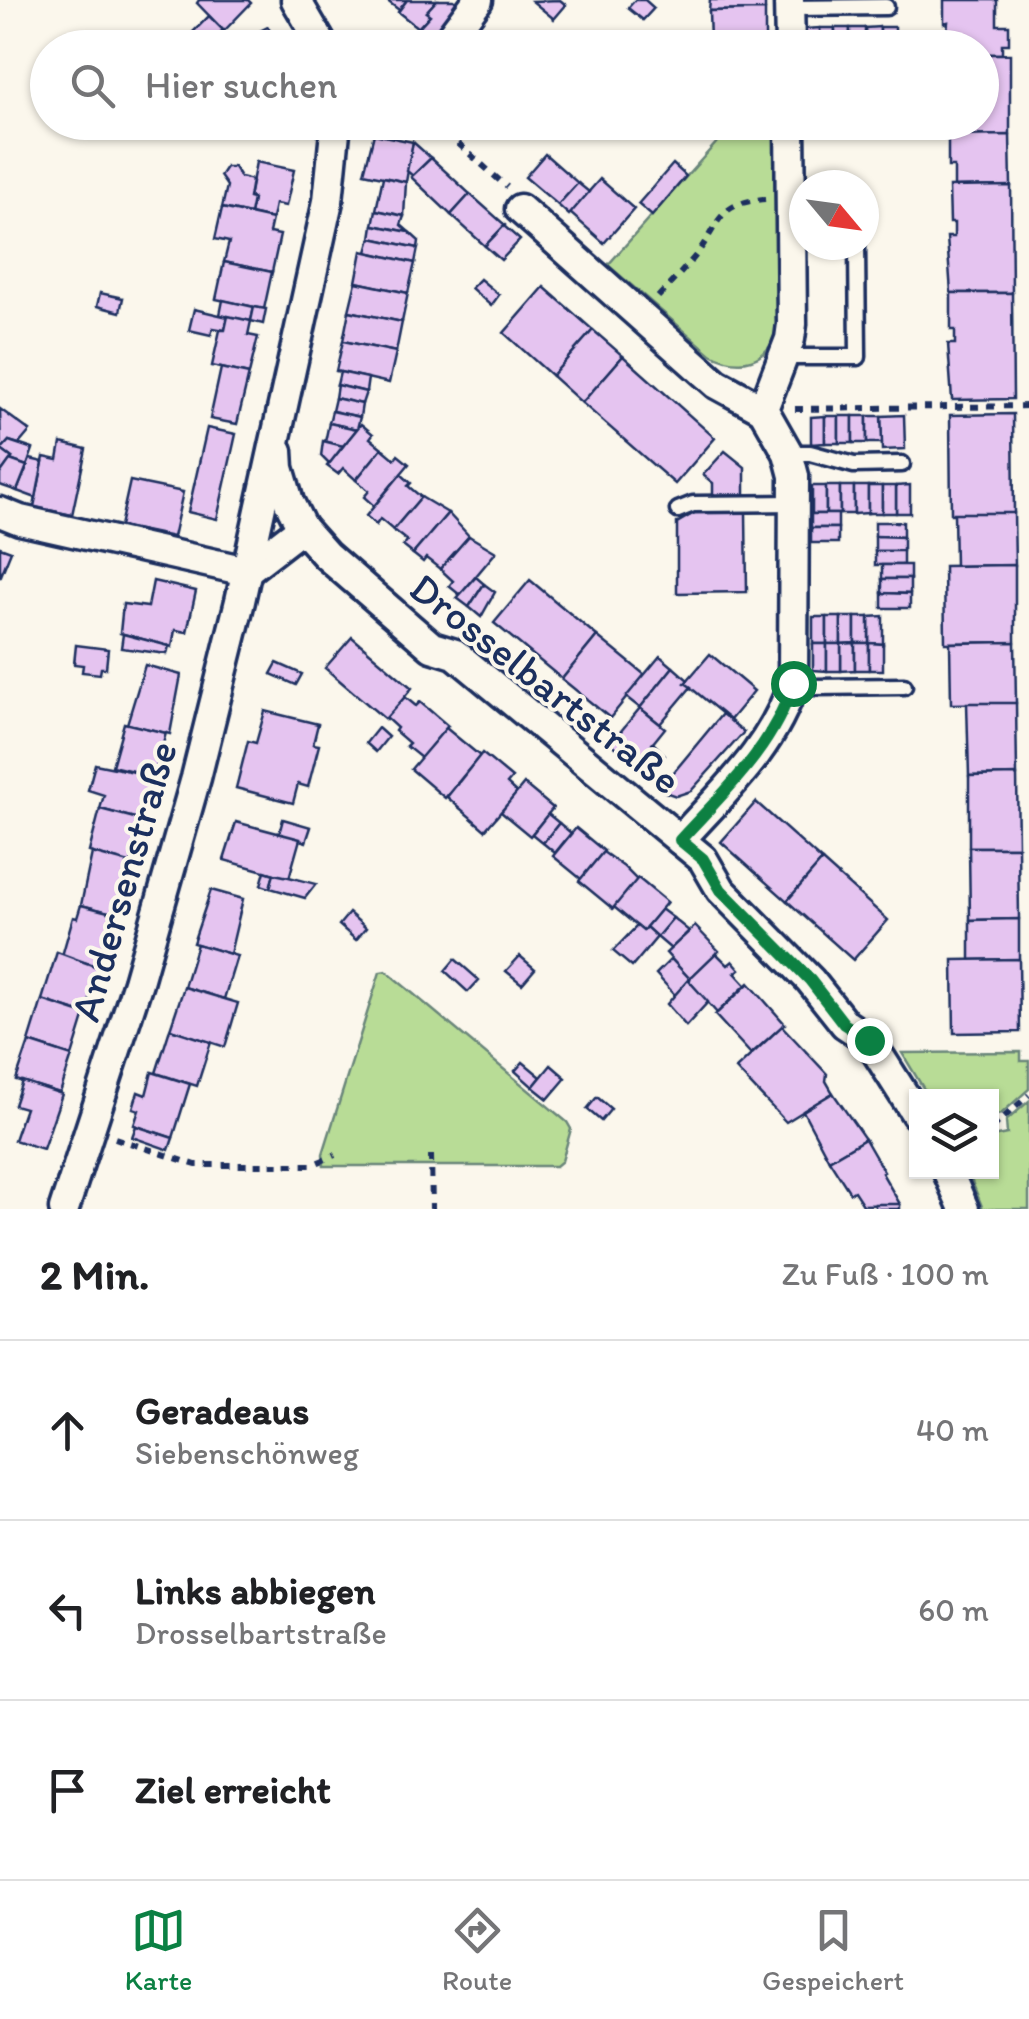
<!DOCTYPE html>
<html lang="de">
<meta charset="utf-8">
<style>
:root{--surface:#fff;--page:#f2f2f2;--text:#202124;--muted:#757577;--line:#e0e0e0;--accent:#0b8043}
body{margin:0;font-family:Itim,sans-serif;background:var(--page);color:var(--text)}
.controls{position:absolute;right:30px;bottom:30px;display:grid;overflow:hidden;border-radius:0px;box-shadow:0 2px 8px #0004}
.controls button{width:90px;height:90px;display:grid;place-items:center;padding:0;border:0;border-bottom:2px solid var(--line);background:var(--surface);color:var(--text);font:50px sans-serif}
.compass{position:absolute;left:789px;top:170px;width:90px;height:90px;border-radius:50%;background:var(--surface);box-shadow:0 2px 8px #0004;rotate:119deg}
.stop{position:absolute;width:30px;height:30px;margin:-22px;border:8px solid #0b8043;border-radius:50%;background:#fff}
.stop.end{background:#0b8043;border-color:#fff;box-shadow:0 2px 10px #0008}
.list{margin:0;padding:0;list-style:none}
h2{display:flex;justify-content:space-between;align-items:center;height:130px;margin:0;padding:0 40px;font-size:42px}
h2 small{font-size:32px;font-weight:400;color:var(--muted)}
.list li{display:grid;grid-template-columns:65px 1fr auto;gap:30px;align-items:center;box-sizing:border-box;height:180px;padding:0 40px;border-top:2px solid var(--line)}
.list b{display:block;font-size:38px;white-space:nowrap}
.list p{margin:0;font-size:32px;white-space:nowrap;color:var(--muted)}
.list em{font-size:32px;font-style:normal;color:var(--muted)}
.icon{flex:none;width:55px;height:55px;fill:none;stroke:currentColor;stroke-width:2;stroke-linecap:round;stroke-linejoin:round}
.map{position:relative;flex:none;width:1029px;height:1209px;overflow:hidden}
.search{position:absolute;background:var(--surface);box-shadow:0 2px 8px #0004;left:30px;right:30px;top:30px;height:110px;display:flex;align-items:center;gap:25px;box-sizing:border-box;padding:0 35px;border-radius:55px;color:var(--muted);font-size:38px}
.sheet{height:670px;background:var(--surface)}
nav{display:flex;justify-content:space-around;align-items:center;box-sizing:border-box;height:140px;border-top:2px solid var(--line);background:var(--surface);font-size:28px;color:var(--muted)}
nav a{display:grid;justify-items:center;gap:5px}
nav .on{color:var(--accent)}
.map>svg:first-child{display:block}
</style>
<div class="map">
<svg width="1029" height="1209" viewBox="0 0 1029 1209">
<rect width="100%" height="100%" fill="#fbf7ec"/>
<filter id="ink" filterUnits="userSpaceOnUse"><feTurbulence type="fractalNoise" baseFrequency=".01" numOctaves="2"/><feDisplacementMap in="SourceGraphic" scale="20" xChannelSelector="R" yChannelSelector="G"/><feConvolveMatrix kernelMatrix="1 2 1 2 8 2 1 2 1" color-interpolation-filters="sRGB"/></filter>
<g filter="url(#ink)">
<g fill="#b8dc96" stroke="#6a867a" stroke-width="2.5">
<path d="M734,123H776L778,330C767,363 740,369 711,354L608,265Z"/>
<polygon points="386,971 567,1122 571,1129 562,1161 556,1166 324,1166 323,1154 380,972"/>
<polygon points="1021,1052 1021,1061 1029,1061 1029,1089 1001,1114 992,1116 992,1096 928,1096 902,1053"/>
<polygon points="1029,1101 1029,1209 983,1209 968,1172 992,1172 992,1137 1007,1134 1006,1121"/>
</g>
<g fill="#e5c4f0" stroke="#1b2f5e" stroke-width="2.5">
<polygon points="199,0 248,0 251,3 224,31 197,3"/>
<polygon points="386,0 407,0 399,10"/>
<polygon points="407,0 437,0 426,12 430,15 418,28 398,12"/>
<polygon points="437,0 454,0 460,5 433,40 418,28 430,15 426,12"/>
<polygon points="560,0 566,5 554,19 532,1"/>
<polygon points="635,0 645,0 654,8 643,20 628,8"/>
<polygon points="710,0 765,0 765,10 709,11"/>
<polygon points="944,0 997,0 997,25 1009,25 1009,44 1002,44 1002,54 982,54 982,48 945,48 948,22 944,23"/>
<polygon points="765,10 765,40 710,41 709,11"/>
<polygon points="209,16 223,30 205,48 191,34"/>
<polygon points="268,27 279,48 231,48 230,46"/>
<polygon points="880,27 880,48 865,48 865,28"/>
<rect x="880" y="27" width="15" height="21"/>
<rect x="820" y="28" width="15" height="20"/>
<polygon points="820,28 820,48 806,48 805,29"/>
<rect x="835" y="28" width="15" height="20"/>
<rect x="850" y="28" width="15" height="20"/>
<polygon points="576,36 588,48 566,48"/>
<polygon points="740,40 740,48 710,48 710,41"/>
<polygon points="982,54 1010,54 1010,135 945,136 945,122 982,122"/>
<polygon points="255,122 297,122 298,130 256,134"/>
<polygon points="374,134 413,142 406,182 364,173"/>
<polygon points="1010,135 1011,186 954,187 954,167 948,167 948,136"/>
<polygon points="413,142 431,158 413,176 407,171"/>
<polygon points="545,154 578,183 558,205 525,177"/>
<polygon points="431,158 470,194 451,215 411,177"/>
<polygon points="256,162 294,170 286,206 275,204 272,219 250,214 253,199 249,198"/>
<polygon points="673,164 686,176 652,216 638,204"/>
<polygon points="226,167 234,167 240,177 252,180 249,198 253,199 250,214 222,208 227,186 220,176"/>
<polygon points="383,177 406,182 404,216 376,210"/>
<polygon points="600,179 634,209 604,243 570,213"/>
<polygon points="578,183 589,192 569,215 558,205"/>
<polygon points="1011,186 1012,293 951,293 947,237 954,237 954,223 950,223 949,187"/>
<polygon points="470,194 505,225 485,246 451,215"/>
<polygon points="222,208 272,219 269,233 280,235 272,272 224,262 229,242 215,239"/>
<polygon points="376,210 404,216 401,225 409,232 373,225"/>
<polygon points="373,225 409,232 419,241 418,248 371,238"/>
<polygon points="504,226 520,240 501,260 485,246"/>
<polygon points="371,238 418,248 415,263 367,252"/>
<polygon points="362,251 415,263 408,293 356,282"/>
<polygon points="224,262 272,272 264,309 216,299"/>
<polygon points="480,279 499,295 491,306 471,288"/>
<polygon points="356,282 408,293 402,322 349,311"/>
<polygon points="544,287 593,330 552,376 504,333"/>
<polygon points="100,293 123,298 120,312 97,306"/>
<polygon points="951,293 1012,293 1013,399 952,400 948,344 955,344 955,330 951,330"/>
<polygon points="223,300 254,307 251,321 220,315"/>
<polygon points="254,307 266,309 263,324 251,321"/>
<polygon points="194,309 228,317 225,330 213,328 211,335 189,330"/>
<polygon points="349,311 402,322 396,352 343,341"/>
<polygon points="228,316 251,321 248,335 258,337 249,374 212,366 220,330 225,330"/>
<polygon points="593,330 623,356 582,403 552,376"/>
<polygon points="343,341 396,352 389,383 336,371"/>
<polygon points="623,356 715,438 675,484 582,403"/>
<polygon points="221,368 249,374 237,424 210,419"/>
<polygon points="340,372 368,378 366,392 337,385"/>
<polygon points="337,385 366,392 362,404 335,398"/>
<polygon points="335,398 362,404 360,417 332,411"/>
<polygon points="0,409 30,431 19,444 9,441 1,450"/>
<polygon points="332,411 360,417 357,429 329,423"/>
<polygon points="1013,414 1014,513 951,514 950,415"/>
<polygon points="904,415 905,449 882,450 881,416"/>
<polygon points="825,416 825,443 811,444 811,417"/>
<rect x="825" y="416" width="14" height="27"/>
<rect x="839" y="416" width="14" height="27"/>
<rect x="853" y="416" width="14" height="27"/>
<polygon points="867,416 881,416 882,443 867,443"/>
<polygon points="329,423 357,429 343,446 325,442"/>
<polygon points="361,424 373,434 370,438 382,448 356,480 343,468 338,474 327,466"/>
<polygon points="207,428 236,434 217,519 188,512"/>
<polygon points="9,441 33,449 27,466 10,460 12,458 1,450"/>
<polygon points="323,441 343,446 329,464 321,456"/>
<polygon points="61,443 86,449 72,515 34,507 44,457 58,460"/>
<polygon points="382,448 395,459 398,455 409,464 374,506 364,497 369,491 356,480"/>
<polygon points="0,449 12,458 0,474"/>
<polygon points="725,451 745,467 745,495 713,495 713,483 703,475"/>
<polygon points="30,459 43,462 36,498 17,491"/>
<polygon points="10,460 27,466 17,491 0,485 0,474"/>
<polygon points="401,474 411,483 408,486 421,497 393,530 380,519 376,525 366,516"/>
<polygon points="130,481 183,492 173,537 120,526"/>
<polygon points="910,485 910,513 896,513 896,486"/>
<rect x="812" y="486" width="14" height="28"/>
<rect x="826" y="486" width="14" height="28"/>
<rect x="840" y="486" width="14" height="28"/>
<polygon points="854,486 868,486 868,513 854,514"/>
<rect x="868" y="486" width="14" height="27"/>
<rect x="882" y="486" width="14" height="27"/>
<polygon points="421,497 448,513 413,554 403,546 407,541 393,530"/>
<polygon points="696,512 746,512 747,592 677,593 677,523"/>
<polygon points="448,513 469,536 440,569 426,558 423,562 413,554"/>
<polygon points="954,513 1014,513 1015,565 955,566"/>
<rect x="811" y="514" width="27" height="14"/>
<polygon points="875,522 903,522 903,537 875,536"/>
<rect x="811" y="528" width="27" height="15"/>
<polygon points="469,536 496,552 460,595 449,586 453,581 440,569"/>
<polygon points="875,536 903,537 903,551 875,551"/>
<polygon points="0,547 11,551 0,578"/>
<rect x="875" y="551" width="28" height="14"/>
<rect x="882" y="565" width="28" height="14"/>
<polygon points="1015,565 1015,642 945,643 944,566"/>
<polygon points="476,577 484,584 469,607 457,598"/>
<polygon points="882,579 910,579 910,594 882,593"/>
<polygon points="530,580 597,636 562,679 494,623"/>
<polygon points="153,581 196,591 187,632 175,630 172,647 120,633 123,604 148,607"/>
<polygon points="484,584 495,592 481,617 469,607"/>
<polygon points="882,593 910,594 910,608 882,608"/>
<polygon points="883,616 883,644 869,643 869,617"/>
<rect x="813" y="617" width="14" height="27"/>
<rect x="827" y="617" width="14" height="27"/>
<polygon points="841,617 855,617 855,643 841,644"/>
<rect x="855" y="617" width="14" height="26"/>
<polygon points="123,634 169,646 167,654 121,648"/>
<polygon points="597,636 645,675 610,718 562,679"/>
<polygon points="352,637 412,688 386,720 325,668"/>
<polygon points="1015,642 1016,703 951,704 950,643"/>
<polygon points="855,643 855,670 841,671 841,644"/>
<rect x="855" y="643" width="14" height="27"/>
<polygon points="869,643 883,644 883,670 869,670"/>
<polygon points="813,644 827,644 827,671 813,670"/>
<rect x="827" y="644" width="14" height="27"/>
<polygon points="76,645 108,649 106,668 101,668 100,674 82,672 83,665 74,664"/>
<polygon points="710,654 754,691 730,720 685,683"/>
<polygon points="660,656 673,667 640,708 626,697"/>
<polygon points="277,663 302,674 296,685 271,674"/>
<polygon points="145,665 181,675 170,734 127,724"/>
<polygon points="673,667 688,680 685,683 691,687 660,724 640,708"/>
<polygon points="405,697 416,706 420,702 448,726 421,758 406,746 409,743 395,731 397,728 386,718"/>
<polygon points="967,703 1016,703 1017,775 969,776"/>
<polygon points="640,708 665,728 636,764 611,743"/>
<polygon points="265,711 318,724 313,744 319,745 308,787 298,784 293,803 236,788 248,741 256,743"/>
<polygon points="722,714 744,732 691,791 676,796 659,790"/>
<polygon points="124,723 166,733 154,776 112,766"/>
<polygon points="378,728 388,737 376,752 366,743"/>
<polygon points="446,728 480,756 445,798 411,769"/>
<polygon points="653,743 665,755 650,776 636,764"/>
<polygon points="482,753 512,778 507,784 517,793 485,830 447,797"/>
<polygon points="95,764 154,776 142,820 100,809 104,795 88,790"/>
<polygon points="1017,775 1018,847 969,847 969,776"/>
<polygon points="524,784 553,808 530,836 501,812"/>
<polygon points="756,802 822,861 787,901 721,842"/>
<polygon points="100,809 142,820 131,864 89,852"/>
<polygon points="548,814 559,823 543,843 532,834"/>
<polygon points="283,819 311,827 306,842 279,834"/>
<polygon points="236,822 300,839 289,878 224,860"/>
<polygon points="559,823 571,833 555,853 543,843"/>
<polygon points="576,828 604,851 581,879 553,856"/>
<polygon points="969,847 1018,847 1019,919 970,920"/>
<polygon points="603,852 624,867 637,880 613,909 579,881"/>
<polygon points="92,853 133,864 124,899 120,898 116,914 81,905"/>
<polygon points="822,861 888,920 853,960 787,901"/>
<polygon points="265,871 274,874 270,888 261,885"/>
<polygon points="274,874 289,877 316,884 305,898 270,888"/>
<polygon points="638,878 667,902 643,931 614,907"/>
<polygon points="211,890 243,899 230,954 193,943"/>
<polygon points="81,905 116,914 104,968 62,956 73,917 77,918"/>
<polygon points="661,909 673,918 657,937 646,927"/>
<polygon points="349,913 366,928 356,940 339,925"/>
<polygon points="673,918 689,931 671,949 657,937"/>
<polygon points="1019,919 1019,959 970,960 970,920"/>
<polygon points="637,926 643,931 646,927 657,937 632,967 613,951"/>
<polygon points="695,926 719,951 690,979 666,953"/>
<polygon points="197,944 237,956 224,999 184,987"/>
<polygon points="57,952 100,968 85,1014 42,1000"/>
<polygon points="716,953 728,965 733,961 740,969 735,973 746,985 717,1013 688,980"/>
<polygon points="520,956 535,969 522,984 506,971"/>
<polygon points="455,959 479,980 468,992 445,971"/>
<polygon points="671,959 690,979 675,995 656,974"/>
<polygon points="1019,959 1020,1032 954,1033 953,960"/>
<polygon points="688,980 708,1002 686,1026 667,1004"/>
<polygon points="749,983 785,1024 751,1054 715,1015"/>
<polygon points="184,987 238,1003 225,1047 170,1029"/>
<polygon points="42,1000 85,1014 72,1056 29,1042"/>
<polygon points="782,1026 827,1074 826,1081 833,1093 786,1122 736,1069"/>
<polygon points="170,1029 211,1042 197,1086 156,1073"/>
<polygon points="29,1042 72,1056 60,1093 16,1080"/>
<polygon points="523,1062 541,1077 533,1087 515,1071"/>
<polygon points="551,1065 566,1078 548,1099 533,1087"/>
<polygon points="152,1072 190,1084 173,1138 134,1125 139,1110 133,1108 138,1092 146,1095"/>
<polygon points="22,1081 62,1094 43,1149 14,1140 25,1108 14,1105"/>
<polygon points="833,1093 865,1139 829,1160 803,1111"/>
<polygon points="597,1097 611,1109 601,1121 587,1109"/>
<polygon points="136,1126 173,1138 169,1150 132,1137"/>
<polygon points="865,1139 884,1172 882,1173 900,1204 863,1205 854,1191 850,1193 829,1160"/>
<rect x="875" y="1204" width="25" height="5"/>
</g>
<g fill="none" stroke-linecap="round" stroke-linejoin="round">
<g stroke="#1b2f5e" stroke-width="21">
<g id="lane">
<polyline points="790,8 886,7"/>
<polyline points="783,357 858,357 857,245"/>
<polyline points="788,453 810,453 854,465 902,464"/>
<polyline points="678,510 693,504 794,503"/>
<polyline points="793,683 814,687 904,686"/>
</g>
</g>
<g stroke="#1b2f5e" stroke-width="35">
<g id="street">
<polyline points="296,0 324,48"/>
<polyline points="789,0 790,48"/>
<polyline points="442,48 478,0"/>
<polyline points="520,209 717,384 763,409"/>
<polyline points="278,451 279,468 289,502 302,528 326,555 432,647 455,654 703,859 721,890 810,980 845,1024 869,1040 916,1114"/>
<polyline points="0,512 20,520 246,571"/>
<polyline points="246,571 302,528"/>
<path d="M680,840C724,791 773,748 793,683L794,476L788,453L763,409L790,339L792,324L790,122"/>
<polyline points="948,1172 964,1209"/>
<polyline points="64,1209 138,982 196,778 240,601 328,201 336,122"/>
</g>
</g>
<g stroke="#1b2f5e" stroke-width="6" stroke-dasharray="8 8" stroke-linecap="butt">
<polyline points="434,122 507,187"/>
<path d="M658,297C671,283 684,270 696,255C721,223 716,203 765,199"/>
<polyline points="795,409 1029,406"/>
<polyline points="992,1128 1029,1095"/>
<polyline points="115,1138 196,1165 312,1165 335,1155"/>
<polyline points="431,1155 432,1209"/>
</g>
<use href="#lane" stroke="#fbf7ec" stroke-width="14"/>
<use href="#street" stroke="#fbf7ec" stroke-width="28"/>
</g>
</g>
<g fill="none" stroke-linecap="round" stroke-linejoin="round" filter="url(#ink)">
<path stroke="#0b8043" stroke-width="12" d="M793,683C773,748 725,791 680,840L703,859L721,890L810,980L844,1024L869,1040"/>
</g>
<g text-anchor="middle" stroke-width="8" stroke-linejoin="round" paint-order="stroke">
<g font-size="42" fill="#1b2f5e" stroke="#fbf7ec">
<text transform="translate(546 683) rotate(38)" y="15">Drosselbartstraße</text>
<text transform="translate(123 881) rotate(-74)" y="15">Andersenstraße</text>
</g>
</g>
</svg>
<div class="controls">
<button><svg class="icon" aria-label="layers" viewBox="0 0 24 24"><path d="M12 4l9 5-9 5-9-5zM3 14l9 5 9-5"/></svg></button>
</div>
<svg class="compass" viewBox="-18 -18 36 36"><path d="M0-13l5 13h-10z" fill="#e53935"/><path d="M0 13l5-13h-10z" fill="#757577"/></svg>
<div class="stop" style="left:793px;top:683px"></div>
<div class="stop end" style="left:869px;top:1040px"></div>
<div class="search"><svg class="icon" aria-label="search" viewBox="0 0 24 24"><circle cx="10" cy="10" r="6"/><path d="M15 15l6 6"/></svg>Hier suchen</div>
</div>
<section class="sheet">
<h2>2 Min.<small>Zu Fuß · 100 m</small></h2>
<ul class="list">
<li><svg class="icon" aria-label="ahead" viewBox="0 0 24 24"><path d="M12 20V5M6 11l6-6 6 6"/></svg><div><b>Geradeaus</b><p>Siebenschönweg</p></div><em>40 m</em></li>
<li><svg class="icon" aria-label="left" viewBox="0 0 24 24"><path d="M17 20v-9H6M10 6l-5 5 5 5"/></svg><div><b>Links abbiegen</b><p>Drosselbartstraße</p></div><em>60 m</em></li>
<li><svg class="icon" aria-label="arrive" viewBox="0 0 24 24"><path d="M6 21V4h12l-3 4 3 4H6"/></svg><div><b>Ziel erreicht</b></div></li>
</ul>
</section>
<nav>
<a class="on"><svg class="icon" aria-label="map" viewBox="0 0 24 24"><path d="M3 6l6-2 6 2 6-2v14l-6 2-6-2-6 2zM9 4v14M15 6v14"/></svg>Karte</a>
<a><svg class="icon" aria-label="directions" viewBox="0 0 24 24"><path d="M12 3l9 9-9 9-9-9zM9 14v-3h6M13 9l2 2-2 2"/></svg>Route</a>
<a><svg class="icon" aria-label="saved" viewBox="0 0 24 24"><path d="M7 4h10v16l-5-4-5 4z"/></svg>Gespeichert</a>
</nav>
